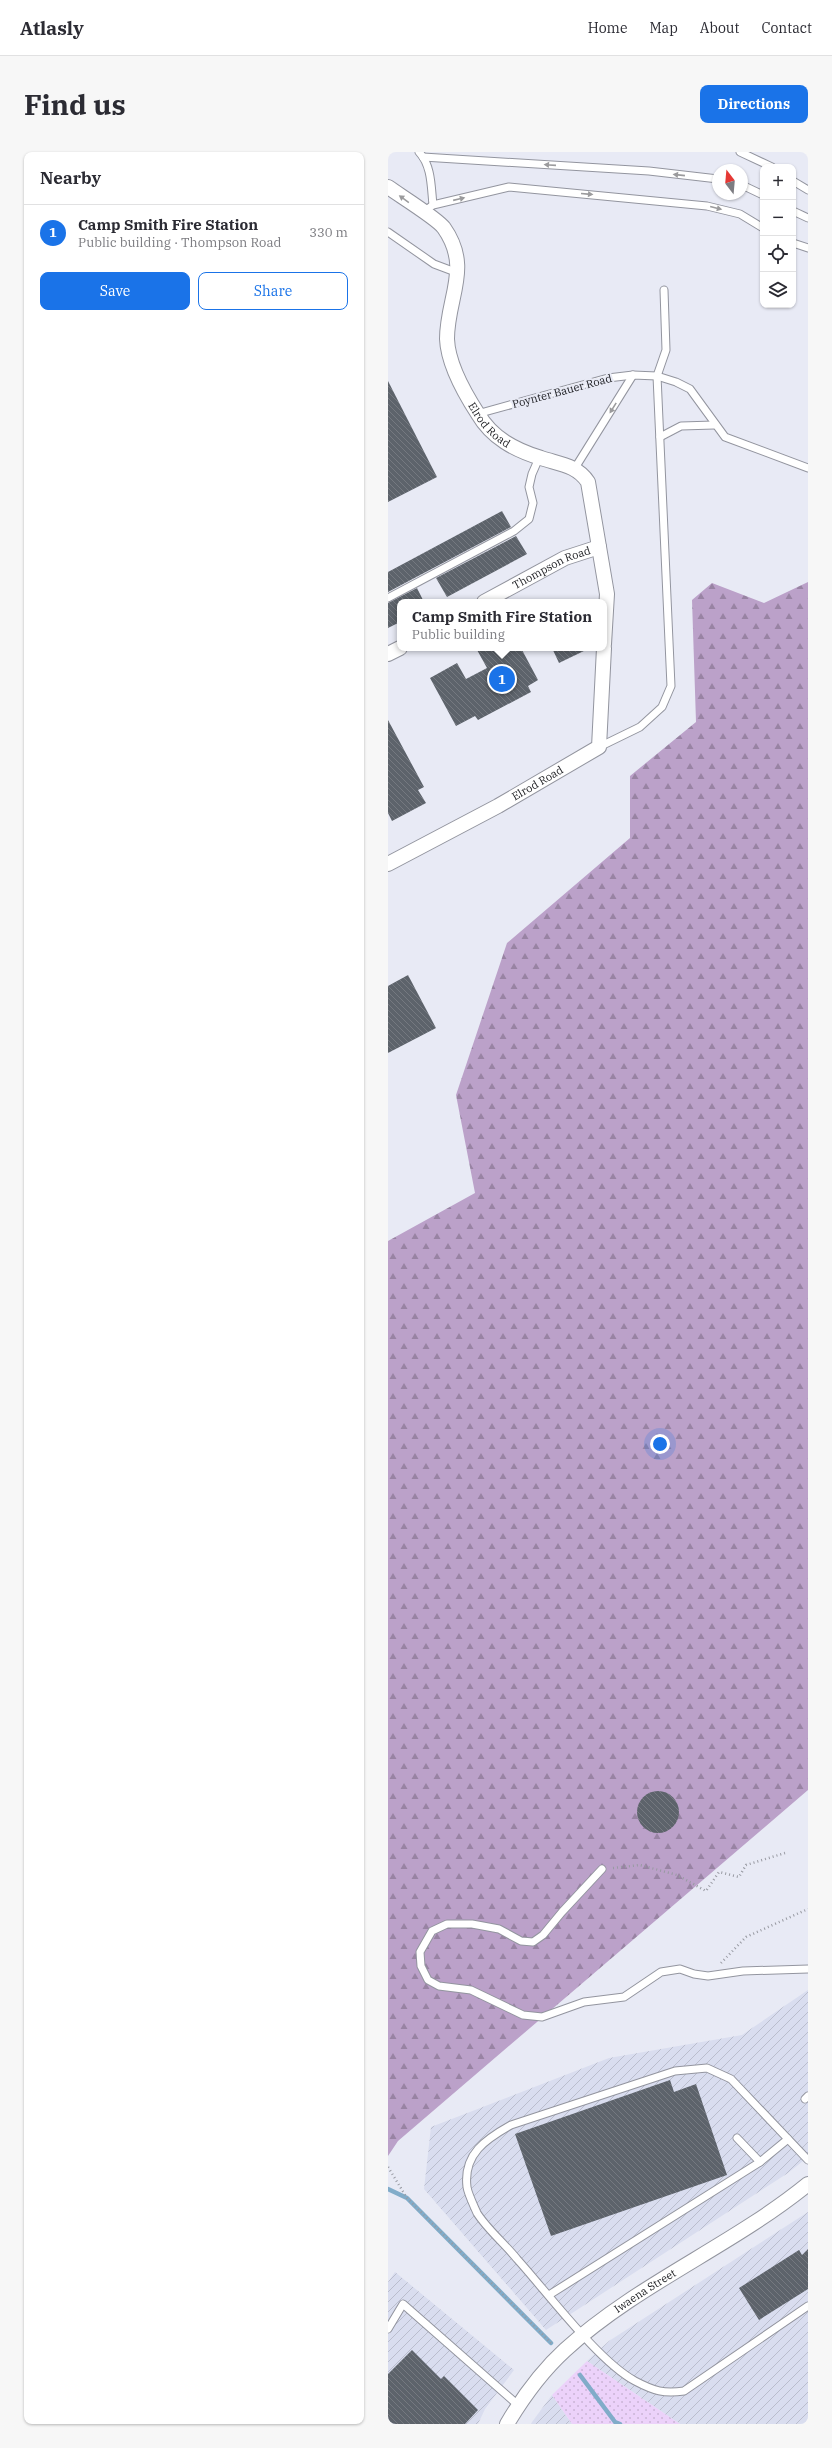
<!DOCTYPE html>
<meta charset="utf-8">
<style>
:root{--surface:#fff;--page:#f7f7f7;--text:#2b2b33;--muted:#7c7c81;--line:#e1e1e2;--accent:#1a73e8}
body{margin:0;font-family:"IBM Plex Serif",serif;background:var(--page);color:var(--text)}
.controls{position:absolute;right:12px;top:12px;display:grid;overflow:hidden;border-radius:8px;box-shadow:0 1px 3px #0004}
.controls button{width:36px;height:36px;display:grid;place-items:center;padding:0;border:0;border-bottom:1px solid var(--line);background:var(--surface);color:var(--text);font:20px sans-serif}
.compass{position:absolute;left:324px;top:12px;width:36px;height:36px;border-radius:50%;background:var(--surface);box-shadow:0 1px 3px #0004;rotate:344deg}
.you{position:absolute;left:272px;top:1292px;width:14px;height:14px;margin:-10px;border:3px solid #fff;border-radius:50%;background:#1a73e8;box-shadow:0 0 0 6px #1a73e833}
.badge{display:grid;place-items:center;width:26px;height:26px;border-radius:50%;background:var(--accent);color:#fff;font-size:13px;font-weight:700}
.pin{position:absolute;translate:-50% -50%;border:2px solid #fff;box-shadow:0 1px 4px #0006}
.popup{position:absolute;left:9px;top:447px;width:210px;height:52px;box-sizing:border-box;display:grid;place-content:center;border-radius:8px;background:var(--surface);filter:drop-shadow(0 1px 3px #0005);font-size:13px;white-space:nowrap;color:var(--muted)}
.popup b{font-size:15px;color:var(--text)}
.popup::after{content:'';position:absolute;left:50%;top:100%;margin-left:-8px;border:8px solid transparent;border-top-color:var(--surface)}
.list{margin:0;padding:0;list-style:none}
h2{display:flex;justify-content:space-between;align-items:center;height:52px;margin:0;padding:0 16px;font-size:17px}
h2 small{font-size:13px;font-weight:400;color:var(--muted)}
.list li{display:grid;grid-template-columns:26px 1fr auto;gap:12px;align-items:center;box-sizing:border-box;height:56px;padding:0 16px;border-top:1px solid var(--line)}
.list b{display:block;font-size:15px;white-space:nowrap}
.list p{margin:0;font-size:13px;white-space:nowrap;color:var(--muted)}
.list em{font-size:13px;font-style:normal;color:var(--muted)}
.actions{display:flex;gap:8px;padding:12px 16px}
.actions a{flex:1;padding:9px 0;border:1px solid var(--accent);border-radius:8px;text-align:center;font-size:14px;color:var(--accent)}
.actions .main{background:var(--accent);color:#fff}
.icon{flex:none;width:22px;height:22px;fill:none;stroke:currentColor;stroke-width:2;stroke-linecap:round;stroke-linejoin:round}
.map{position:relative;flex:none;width:420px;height:2272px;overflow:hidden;border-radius:8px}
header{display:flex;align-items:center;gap:24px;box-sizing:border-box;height:56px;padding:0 20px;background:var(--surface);border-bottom:1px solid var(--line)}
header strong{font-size:19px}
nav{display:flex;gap:22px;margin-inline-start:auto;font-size:14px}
.intro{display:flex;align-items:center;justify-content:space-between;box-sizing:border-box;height:96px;padding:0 24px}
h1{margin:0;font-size:28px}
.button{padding:10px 18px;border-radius:8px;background:var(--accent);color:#fff;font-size:14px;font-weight:700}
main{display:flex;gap:24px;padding:0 24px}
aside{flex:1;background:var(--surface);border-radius:8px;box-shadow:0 1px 3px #0004}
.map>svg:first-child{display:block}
</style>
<header>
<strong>Atlasly</strong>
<nav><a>Home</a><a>Map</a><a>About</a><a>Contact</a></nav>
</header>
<div class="intro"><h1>Find us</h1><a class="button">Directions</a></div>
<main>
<aside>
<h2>Nearby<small></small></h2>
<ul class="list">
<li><span class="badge">1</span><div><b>Camp Smith Fire Station</b><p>Public building · Thompson Road</p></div><em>330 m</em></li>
</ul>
<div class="actions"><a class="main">Save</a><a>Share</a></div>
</aside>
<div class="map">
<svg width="420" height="2272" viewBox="0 0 420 2272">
<defs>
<pattern id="industrial-furrows" width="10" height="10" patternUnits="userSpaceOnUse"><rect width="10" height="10" fill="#d9ddef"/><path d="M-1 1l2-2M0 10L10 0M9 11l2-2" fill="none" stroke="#babdcd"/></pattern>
<pattern id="grass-dots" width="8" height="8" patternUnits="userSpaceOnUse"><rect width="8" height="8" fill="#ecd2fa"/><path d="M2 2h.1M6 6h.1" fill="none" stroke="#cab4d6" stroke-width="1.8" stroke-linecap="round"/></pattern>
<pattern id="forest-firs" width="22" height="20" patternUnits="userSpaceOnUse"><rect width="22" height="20" fill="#bba1c9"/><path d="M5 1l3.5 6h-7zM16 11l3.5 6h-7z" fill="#9883a3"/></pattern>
<pattern id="building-back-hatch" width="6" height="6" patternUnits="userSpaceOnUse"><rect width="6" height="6" fill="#5d636b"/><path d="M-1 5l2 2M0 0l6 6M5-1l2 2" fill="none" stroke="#757980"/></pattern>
</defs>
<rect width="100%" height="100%" fill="#e8eaf5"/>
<g fill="url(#industrial-furrows)">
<polygon points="420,1838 420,2005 400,2021 158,2178 36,2037 43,1975 221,1906 354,1883"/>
<polygon points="420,2060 420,2272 292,2272 199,2209 221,2189"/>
<polygon points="7,2120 126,2218 97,2257 90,2272 0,2272 0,2130"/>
<polygon points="164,2243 184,2272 143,2272 144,2270"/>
</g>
<polygon fill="url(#grass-dots)" points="199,2209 292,2272 184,2272 164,2243"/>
<polygon fill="url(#forest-firs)" points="420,430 420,1638 10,1989 0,2004 0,1089 87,1041 68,943 119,791 242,686 242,624 308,570 304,448 324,431 376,451"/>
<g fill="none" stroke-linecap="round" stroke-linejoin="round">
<g stroke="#81acc9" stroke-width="4.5">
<polyline points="0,2037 19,2046 163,2191"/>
<polyline points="192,2223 227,2270 232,2272"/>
</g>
</g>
<g fill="url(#building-back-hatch)">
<polygon points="0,229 49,325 0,350"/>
<polygon points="114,359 123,375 0,440 0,420"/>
<polygon points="128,384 139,402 59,445 48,426"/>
<polygon points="29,436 36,450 12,450 12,470 0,476 0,451"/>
<polygon points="88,496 133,496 150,528 140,534 143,540 90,568 87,564 68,574 42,526 69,511 78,527 99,516"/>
<polygon points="164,496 202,496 171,511"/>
<polygon points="0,568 36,635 30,638 38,651 4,669 0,661"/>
<polygon points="20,823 48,876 0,901 0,834"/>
<circle cx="270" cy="1660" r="21"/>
<polygon points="282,1928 286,1940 308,1932 339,2023 163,2084 127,1982"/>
<polygon points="420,2097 420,2137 371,2168 351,2136 411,2098 414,2103"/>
<polygon points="24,2198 53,2227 56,2224 90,2258 77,2272 0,2272 0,2222"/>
</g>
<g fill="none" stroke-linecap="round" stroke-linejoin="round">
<g stroke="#93959f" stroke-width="9">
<g id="service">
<path d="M31,0C44,14 43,35 45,53"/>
<polyline points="352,0 384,15"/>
<polyline points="35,5 261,19 330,27"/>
<polyline points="405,29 420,38"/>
<polyline points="354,33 375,43"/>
<polyline points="405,59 420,66"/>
<polyline points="35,60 45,53 121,35 319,54 352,62 375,76"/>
<polyline points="0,80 46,112 70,121"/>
<polyline points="405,91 420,96"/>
<polyline points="89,262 220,226 245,223 269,224 288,230 302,237 337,285 420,316"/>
<polyline points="272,285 293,274 326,273"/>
<polyline points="187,316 245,223"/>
<polyline points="0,446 126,379 141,367 145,351 141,335 144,322 151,306"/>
<polyline points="211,595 252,575 274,555 283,534 269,224 278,198 276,138"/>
<polyline points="214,1717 174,1760 155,1783 145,1790 133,1789 111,1777 84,1772 59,1772 44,1779 32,1800 33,1814 40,1828 51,1834 83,1838 135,1863 154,1865 196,1850 236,1845 273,1820 292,1817 306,1822 320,1824 355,1819 420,1817"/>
<polyline points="417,1947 420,1944"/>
<polyline points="349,1986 372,2010"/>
<path d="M420,2008L343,1927L319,1916L287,1919L123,1973C98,1987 75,2002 79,2035C80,2042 86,2054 89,2061C99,2077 117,2092 129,2107C159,2140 210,2209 247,2229C266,2239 276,2242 296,2239L420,2154"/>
<polyline points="161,2143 372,2010 400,1987"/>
<polyline points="0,2177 15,2152 130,2253"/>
</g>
</g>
<g stroke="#93959f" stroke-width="16">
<g id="minor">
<path id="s1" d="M0,35C11,43 50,67 56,76C84,116 59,145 59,187C60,212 77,242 90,262C104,286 127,298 153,306C171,312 189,313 200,330L219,442L216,492"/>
<path id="s2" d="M96,450L177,406L211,395"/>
<polyline points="0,502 12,496"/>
<path id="s3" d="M0,712L110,654L211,595L216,496"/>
<path id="s4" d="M119,2272C135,2245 154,2219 177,2198C249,2132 344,2094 420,2032"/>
</g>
</g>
<g stroke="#989aa2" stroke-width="2.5" stroke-dasharray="1 3" stroke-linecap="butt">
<polyline points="225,1716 252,1713 289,1723 318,1739 331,1720 351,1725 358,1713 397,1701"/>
<polyline points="333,1811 358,1785 420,1757"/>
<polyline points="0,2015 19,2046 163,2191"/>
</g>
<use href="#service" stroke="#fff" stroke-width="7"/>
<use href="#minor" stroke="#fff" stroke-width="14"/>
</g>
<defs><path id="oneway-solid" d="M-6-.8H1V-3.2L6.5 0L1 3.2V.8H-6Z"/></defs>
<g fill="#9b9b9d">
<use href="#oneway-solid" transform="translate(162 13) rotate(-176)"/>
<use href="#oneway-solid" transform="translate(291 23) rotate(-174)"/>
<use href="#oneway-solid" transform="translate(199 42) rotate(5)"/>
<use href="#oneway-solid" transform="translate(16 47) rotate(-144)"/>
<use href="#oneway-solid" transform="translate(71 47) rotate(-13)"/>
<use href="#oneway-solid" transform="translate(328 56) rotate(14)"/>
<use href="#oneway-solid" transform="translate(225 256) rotate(122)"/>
</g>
<g text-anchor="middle" stroke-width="4" stroke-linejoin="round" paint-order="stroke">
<g font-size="11" fill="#202125" stroke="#e8eaf5">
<text transform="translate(174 239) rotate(-15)" y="4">Poynter Bauer Road</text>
<text dy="4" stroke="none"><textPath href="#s1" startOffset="282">Elrod Road</textPath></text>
<text dy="4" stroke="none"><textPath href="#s2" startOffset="76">Thompson Road</textPath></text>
<text dy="4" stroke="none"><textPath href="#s3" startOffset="170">Elrod Road</textPath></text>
<text dy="4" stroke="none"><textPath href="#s4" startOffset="194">Iwaena Street</textPath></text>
</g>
</g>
</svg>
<div class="controls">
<button>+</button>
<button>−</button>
<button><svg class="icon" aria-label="locate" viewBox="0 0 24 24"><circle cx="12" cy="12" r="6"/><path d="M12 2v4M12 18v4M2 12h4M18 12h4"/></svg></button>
<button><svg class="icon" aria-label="layers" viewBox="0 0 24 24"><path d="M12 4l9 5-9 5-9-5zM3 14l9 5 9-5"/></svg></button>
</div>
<svg class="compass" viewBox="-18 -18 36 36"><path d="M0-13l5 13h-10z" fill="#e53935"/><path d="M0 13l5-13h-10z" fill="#7c7c81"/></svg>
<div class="you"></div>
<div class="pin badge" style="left:114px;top:527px">1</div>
<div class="popup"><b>Camp Smith Fire Station</b>Public building</div>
</div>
</main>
